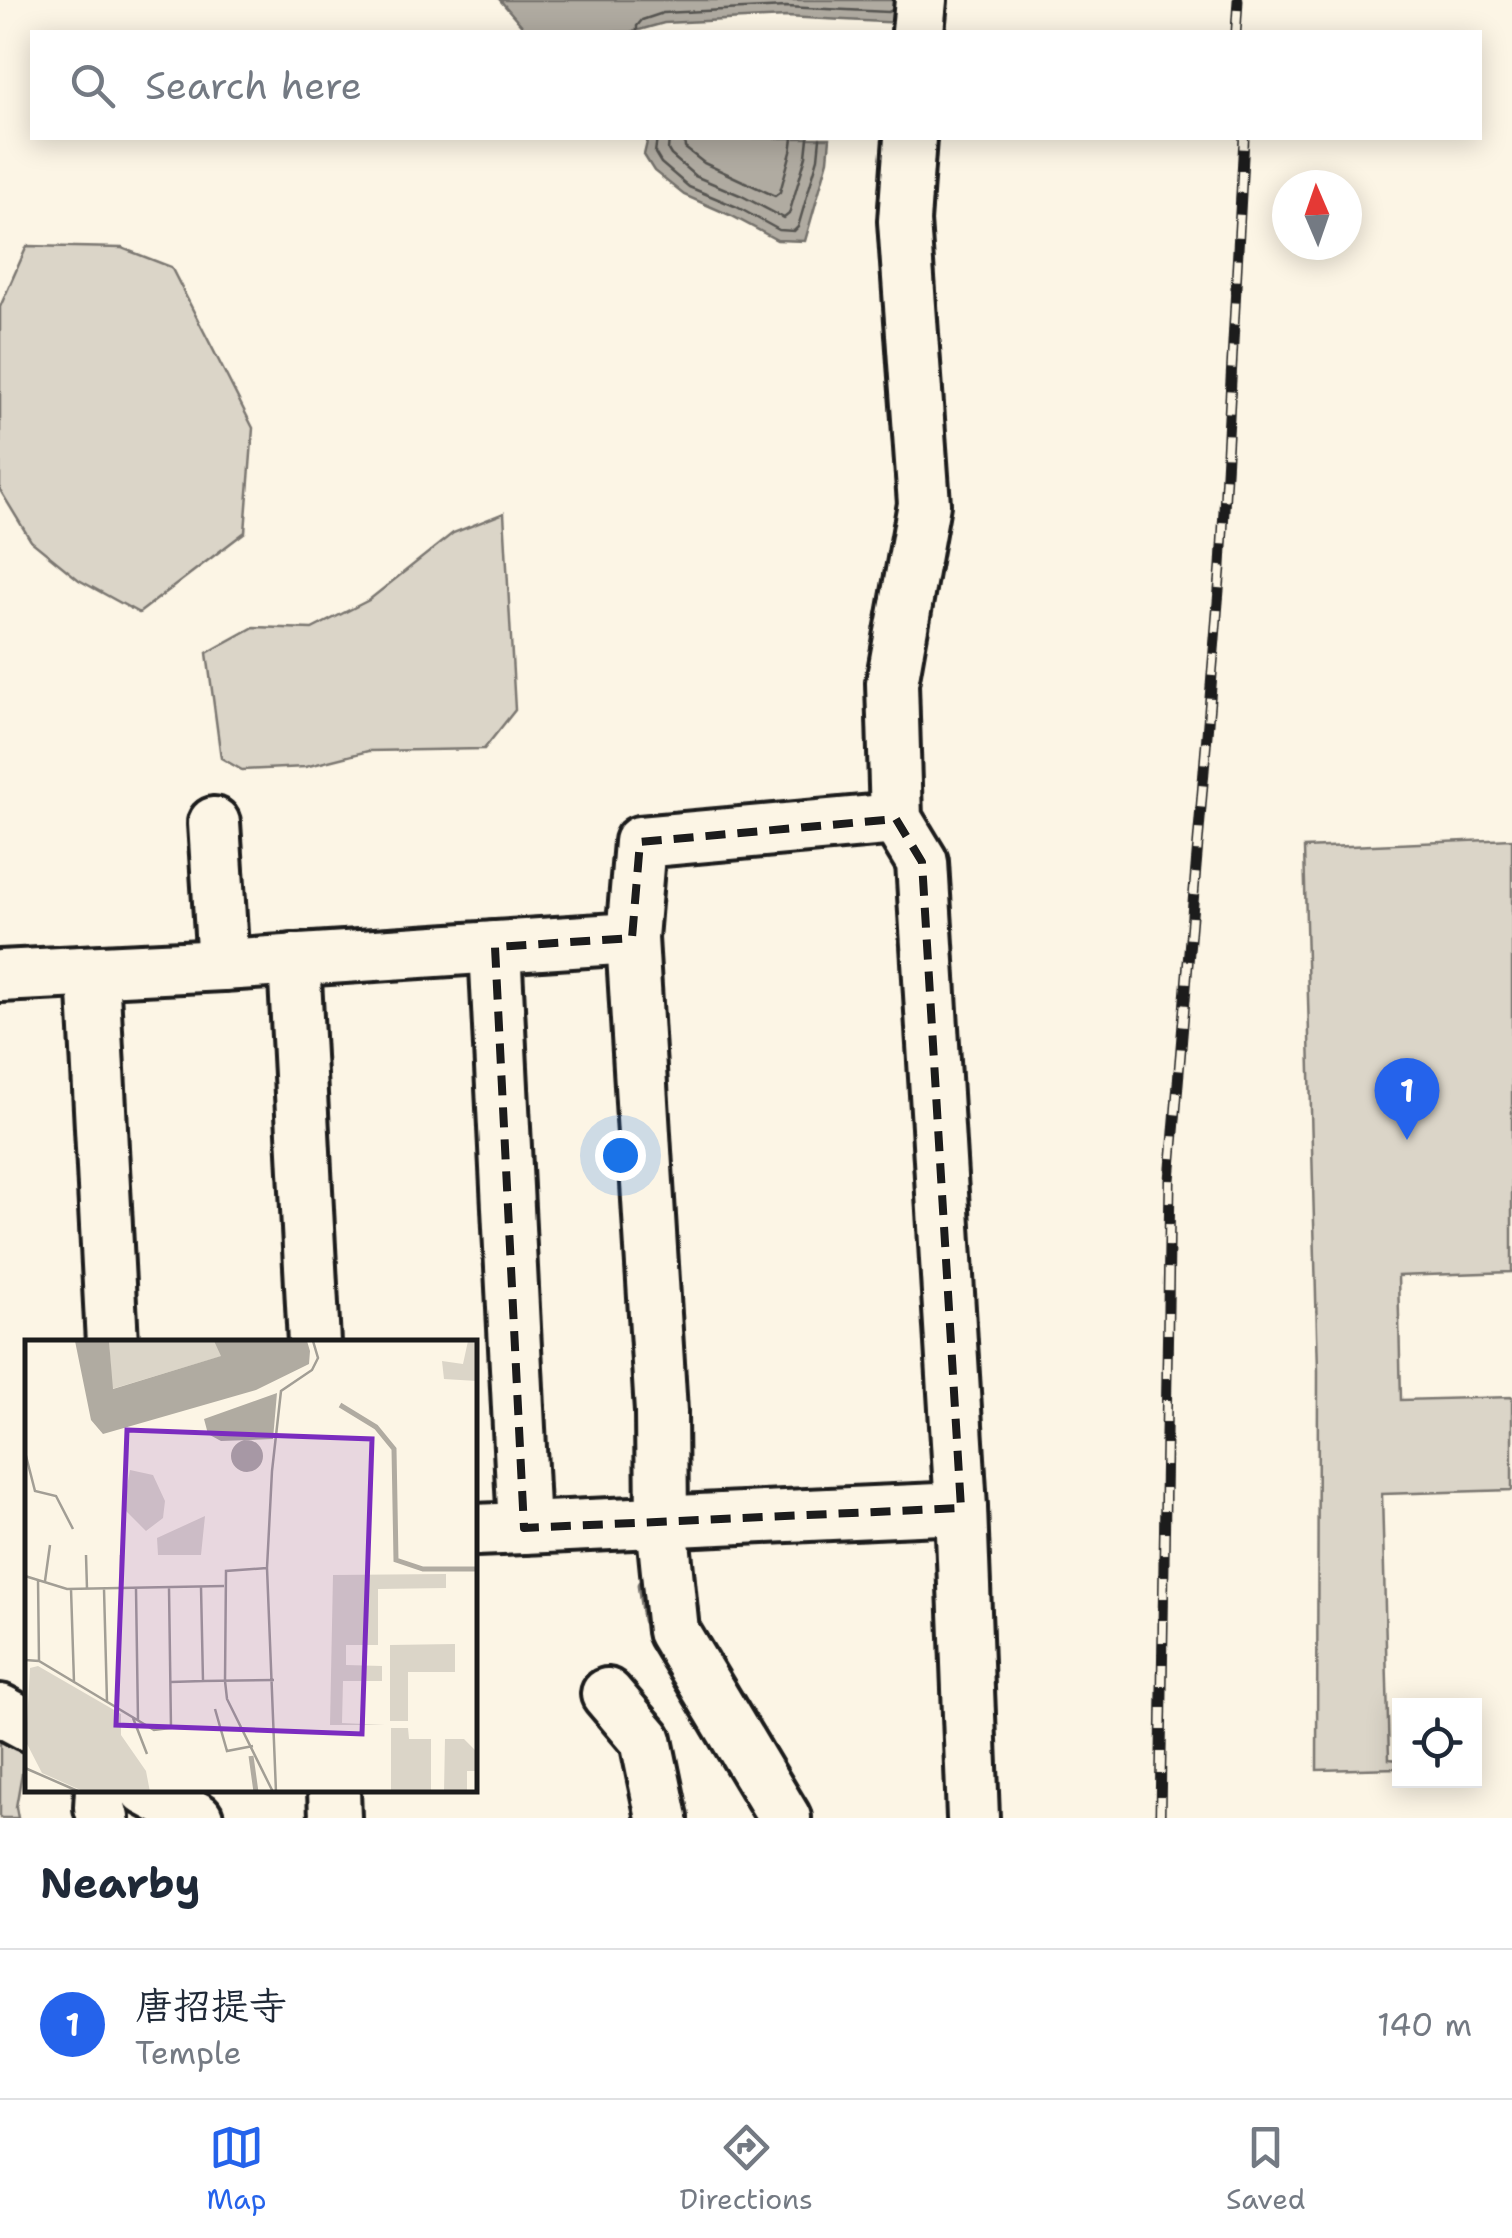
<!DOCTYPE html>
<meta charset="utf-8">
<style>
:root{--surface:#fff;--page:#f6f6f7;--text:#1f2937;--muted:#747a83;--line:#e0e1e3;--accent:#2563eb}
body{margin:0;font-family:"Shantell Sans","Klee One",sans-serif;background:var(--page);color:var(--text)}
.controls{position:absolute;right:30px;bottom:30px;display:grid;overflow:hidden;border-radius:0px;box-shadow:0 5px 25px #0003}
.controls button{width:90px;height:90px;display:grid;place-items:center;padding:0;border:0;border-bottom:2px solid var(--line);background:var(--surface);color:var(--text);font:50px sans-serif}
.compass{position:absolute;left:1272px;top:170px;width:90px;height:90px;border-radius:50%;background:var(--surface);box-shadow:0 5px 25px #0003;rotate:358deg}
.you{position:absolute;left:620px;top:1155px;width:35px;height:35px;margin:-25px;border:8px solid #fff;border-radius:50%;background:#1a73e8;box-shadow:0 0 0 15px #1a73e833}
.badge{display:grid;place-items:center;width:65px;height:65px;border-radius:50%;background:var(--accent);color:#fff;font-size:32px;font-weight:700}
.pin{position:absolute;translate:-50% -82px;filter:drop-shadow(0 2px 5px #0008)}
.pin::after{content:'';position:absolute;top:52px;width:35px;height:30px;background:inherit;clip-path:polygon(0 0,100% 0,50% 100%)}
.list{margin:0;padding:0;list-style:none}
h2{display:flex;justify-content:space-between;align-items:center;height:130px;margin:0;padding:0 40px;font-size:42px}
h2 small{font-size:32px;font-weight:400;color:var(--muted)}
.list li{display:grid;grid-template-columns:65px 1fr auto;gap:30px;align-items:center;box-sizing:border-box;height:150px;padding:0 40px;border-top:2px solid var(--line)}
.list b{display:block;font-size:38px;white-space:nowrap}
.list p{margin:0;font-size:32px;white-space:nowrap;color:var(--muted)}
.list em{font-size:32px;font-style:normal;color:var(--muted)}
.icon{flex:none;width:55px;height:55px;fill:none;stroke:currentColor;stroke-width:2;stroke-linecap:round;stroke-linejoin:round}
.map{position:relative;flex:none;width:1512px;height:1818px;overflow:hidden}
.search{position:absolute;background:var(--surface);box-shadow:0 5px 25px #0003;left:30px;right:30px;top:30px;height:110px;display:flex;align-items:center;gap:25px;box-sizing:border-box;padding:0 35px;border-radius:0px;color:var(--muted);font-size:38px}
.sheet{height:280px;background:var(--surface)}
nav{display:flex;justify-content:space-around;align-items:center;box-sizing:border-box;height:140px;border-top:2px solid var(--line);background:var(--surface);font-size:28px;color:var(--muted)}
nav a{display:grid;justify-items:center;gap:5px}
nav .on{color:var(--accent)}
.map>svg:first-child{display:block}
</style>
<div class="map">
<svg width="1512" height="1818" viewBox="0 0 1512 1818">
<rect width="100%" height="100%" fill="#fcf5e5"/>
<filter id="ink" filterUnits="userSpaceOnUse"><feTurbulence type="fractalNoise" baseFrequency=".01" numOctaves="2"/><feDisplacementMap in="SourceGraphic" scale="20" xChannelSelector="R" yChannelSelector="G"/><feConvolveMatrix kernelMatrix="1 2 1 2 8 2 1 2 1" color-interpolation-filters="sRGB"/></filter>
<g filter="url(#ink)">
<g fill="#dbd5c8" stroke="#7c7872" stroke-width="2.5">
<polygon points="27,246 122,248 171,267 253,428 245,532 139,613 79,580 31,541 0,490 0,307"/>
<polygon points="504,513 515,710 484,749 368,751 305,767 242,770 221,758 207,653 254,627 312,629 369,600 453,533"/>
<polygon points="1512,839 1512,1272 1398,1276 1401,1400 1512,1397 1512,1490 1382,1494 1389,1759 1399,1760 1399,1768 1317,1770 1318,1371 1304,848"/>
<polygon points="0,1730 27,1744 16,1807 18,1818 0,1818"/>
</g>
<g fill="#b0aba1" stroke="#75726c" stroke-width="2.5">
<polygon points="500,0 904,0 902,23 786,17 664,23 632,32 540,32 524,28"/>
<polygon points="648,138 830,138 828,160 805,241 777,240 732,216 684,195 654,171 644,155"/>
</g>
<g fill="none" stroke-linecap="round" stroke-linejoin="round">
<g stroke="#575551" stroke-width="2.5">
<polyline points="637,32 637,26 642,20 663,13 786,7 888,12 892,10"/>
<polyline points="657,138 655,153 661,163 689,187 737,207 779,230 794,231 798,227 818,158 820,138"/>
<polyline points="669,138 668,150 671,155 695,176 742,196 784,218 789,214 806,156 808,138"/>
<polyline points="684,138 685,148 704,163 775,196 780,192 791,152 793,138"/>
</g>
<polyline stroke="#75726c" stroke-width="11" points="642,1585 647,1620"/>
<g stroke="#1c1c1c" stroke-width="58">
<g id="minor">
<polyline points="918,32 921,0"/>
<polyline points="910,138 904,221 924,504 892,683 896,819 922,862 961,1508 973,1818"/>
<polyline points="214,823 223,965"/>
<polyline points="294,960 314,1343"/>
<polyline points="93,972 112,1343"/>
<polyline points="0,976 223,965 632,938"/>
<polyline points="524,1528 961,1508"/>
<polyline points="475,1530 524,1528 495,947"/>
<polyline points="607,1694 646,1740 662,1818"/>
<polyline points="0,1710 28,1725"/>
<polyline points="101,1790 100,1807 103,1818"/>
<polyline points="146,1790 197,1818"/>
<polyline points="334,1790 335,1818"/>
<polyline points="785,1818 673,1631 662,1522 661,1412 632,938 640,842 896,819"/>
</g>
</g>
<use href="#minor" stroke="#fcf5e5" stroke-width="50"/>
<g stroke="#1c1c1c" stroke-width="11">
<g id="rail">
<polyline points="1236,32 1238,0"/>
<polyline points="1160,1818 1170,1180 1221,566 1244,138"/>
</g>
</g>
<use href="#rail" stroke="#fcf5e5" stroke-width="8" stroke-dasharray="22" stroke-linecap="butt"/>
</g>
</g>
<path fill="none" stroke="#1c1c1c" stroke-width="8" stroke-dasharray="20 12" stroke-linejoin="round" d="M896,819L922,862L961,1508L524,1528L495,947L632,938L640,842Z"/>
<g transform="translate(25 1340)">
<rect width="452" height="452" fill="#fcf5e5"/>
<path d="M84,1H189L197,16L87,49ZM443,1H452V41L419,39L417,21L438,24ZM105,130L128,135L140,161L138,178L121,191L98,168ZM180,176L176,215H133L132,198ZM421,234V248L353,249V305H321V325L357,326V341H318L317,383L360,385H305L308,235ZM430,304V332H383V381H365V305ZM13,326L96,374V395L121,431L125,452H60L17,433L1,402L5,328ZM366,388H383L384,399H406V452H366ZM420,399H439L452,412V431H442V452H419Z" fill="#dbd5c8"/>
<path d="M50,1H84L88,49L196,16L189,1H282L285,11L284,24L231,50L78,94L66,80ZM252,53L248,99L196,101L183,94L179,79ZM206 116a16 16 0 1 1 32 0a16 16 0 1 1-32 0Z" fill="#b0aba1"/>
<path fill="none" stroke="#b0aba1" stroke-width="5" d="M315,65L351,87L369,109L371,220L398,229H453M226,416L231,452"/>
<path fill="none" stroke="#a29e95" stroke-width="2.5" d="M0,112L10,151L31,156L48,189M61,215L62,249M96,215V249M242,228L201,231L200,341L202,359L248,452M0,236L42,249L199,246M13,239L14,321M20,241L25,205M46,249L49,342M79,249L82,362M111,249L113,381M0,320L14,321L129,390L146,388L144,248M178,341L249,340M146,342L178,341L176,247M190,369L202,411L228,406M108,378L122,414M0,428L55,452M251,452L242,228L247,131L256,51L287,30L293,18L288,1"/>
<path fill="#7b2cbf" fill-opacity="0.15" stroke="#7b2cbf" stroke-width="5" d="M102,90L347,99L337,394L91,385Z"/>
<rect width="452" height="452" fill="none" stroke="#1c1c1c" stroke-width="5"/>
</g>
</svg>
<div class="controls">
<button><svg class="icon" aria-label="locate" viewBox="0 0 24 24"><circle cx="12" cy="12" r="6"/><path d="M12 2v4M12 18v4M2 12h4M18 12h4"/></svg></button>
</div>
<svg class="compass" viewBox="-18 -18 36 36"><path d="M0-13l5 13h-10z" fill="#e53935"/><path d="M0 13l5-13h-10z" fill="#747a83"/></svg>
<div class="you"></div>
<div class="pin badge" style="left:1407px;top:1140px">1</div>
<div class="search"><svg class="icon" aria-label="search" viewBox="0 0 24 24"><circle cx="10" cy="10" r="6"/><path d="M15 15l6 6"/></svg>Search here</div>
</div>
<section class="sheet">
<h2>Nearby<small></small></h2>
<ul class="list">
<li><span class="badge">1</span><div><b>唐招提寺</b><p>Temple</p></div><em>140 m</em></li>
</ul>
</section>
<nav>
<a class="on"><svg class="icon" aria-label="map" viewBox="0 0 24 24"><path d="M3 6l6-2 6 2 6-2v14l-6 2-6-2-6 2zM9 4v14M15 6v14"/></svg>Map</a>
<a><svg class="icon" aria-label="directions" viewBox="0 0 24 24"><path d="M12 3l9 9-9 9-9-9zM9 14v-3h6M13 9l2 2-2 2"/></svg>Directions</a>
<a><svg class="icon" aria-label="saved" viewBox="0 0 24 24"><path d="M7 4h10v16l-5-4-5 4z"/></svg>Saved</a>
</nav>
